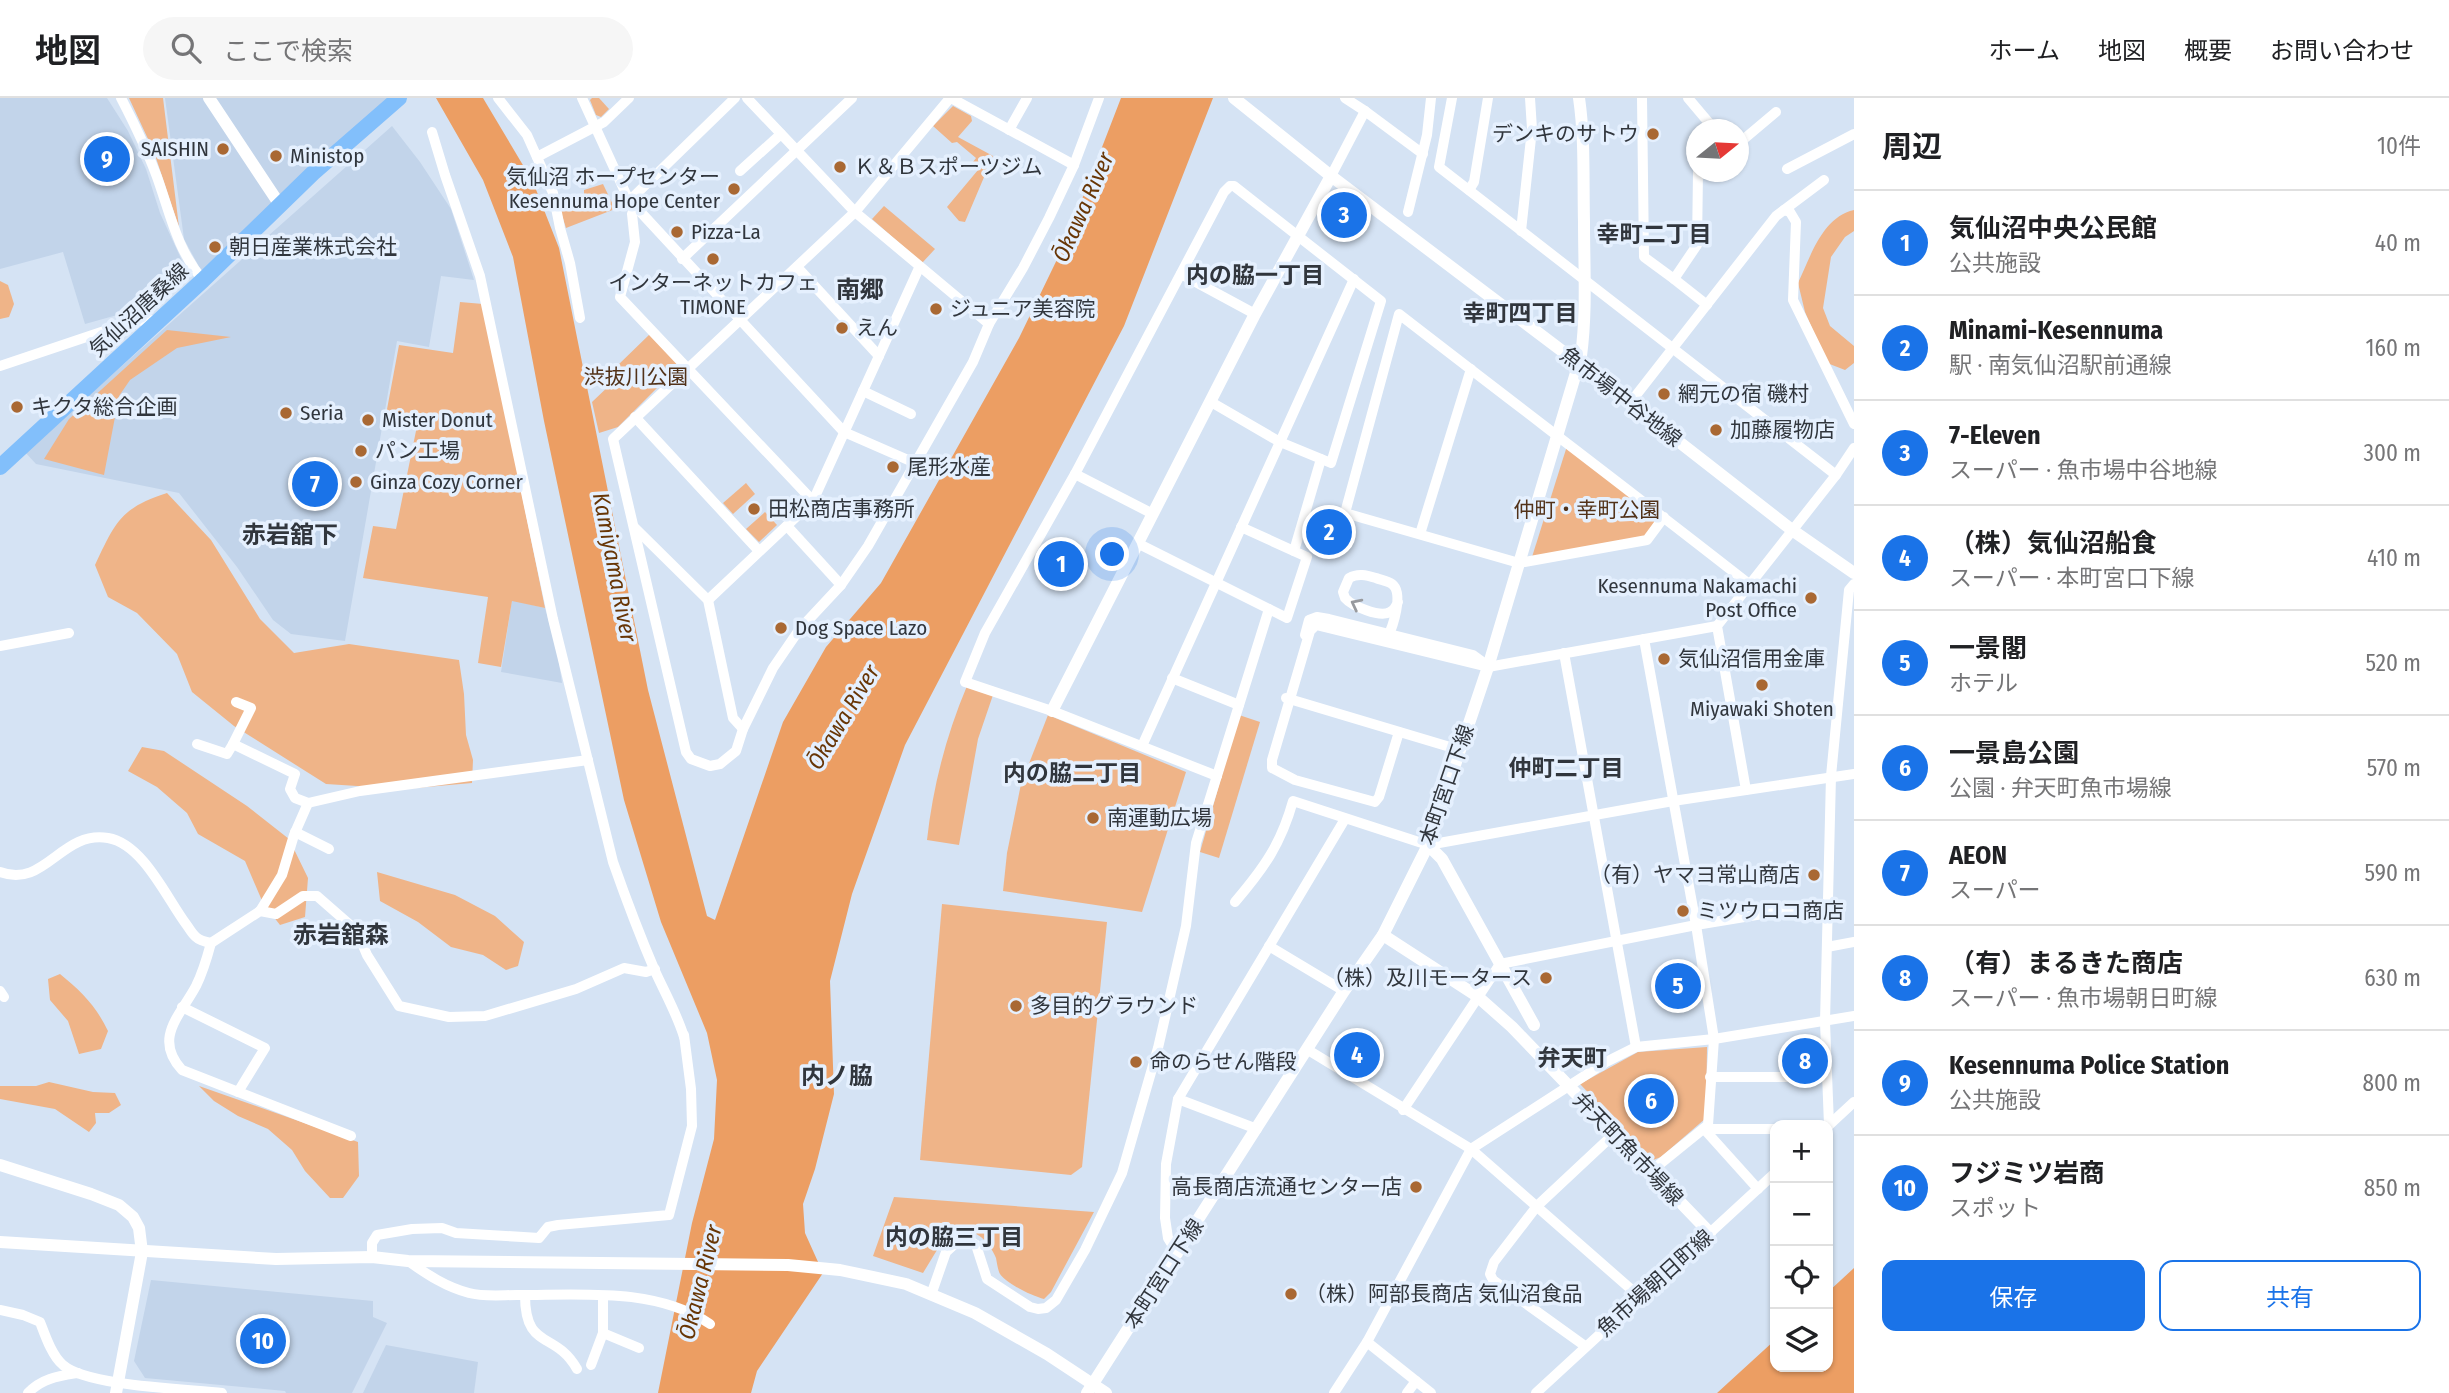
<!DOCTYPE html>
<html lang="ja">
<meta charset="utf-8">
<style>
:root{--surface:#fff;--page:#f6f6f6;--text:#202124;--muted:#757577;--line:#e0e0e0;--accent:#1a73e8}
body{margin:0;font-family:"Fira Sans Condensed","Noto Sans JP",sans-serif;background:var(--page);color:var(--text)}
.controls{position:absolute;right:21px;bottom:21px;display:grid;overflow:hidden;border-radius:14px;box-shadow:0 2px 5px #0004}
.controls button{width:63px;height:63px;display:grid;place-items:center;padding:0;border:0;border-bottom:2px solid var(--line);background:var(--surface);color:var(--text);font:35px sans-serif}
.compass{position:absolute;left:1686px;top:21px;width:63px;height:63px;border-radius:50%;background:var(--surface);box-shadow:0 2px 5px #0004;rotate:72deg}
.you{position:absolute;left:1113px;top:457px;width:24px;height:24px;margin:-18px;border:5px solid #fff;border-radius:50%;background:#1a73e8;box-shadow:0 0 0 10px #1a73e833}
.badge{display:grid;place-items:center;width:46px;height:46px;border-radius:50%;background:var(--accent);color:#fff;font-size:23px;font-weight:700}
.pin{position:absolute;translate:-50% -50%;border:4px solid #fff;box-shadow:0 2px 7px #0006}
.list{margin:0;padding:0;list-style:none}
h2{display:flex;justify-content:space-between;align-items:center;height:91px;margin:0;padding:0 28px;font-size:30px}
h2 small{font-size:23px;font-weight:400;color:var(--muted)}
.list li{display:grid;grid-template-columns:46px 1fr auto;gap:21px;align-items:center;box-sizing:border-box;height:105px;padding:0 28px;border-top:2px solid var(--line)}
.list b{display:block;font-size:26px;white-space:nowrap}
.list p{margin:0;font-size:23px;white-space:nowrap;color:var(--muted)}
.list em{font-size:23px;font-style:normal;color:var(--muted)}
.actions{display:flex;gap:14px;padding:21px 28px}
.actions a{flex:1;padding:16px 0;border:2px solid var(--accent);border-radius:14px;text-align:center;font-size:24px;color:var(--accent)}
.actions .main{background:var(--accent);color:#fff}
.icon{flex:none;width:38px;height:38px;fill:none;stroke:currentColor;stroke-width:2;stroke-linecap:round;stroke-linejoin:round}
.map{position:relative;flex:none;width:1854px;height:1295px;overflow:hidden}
header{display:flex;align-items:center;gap:42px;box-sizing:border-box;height:98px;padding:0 35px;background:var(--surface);border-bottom:2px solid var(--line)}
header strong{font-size:33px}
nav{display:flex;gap:38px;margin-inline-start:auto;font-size:24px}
.search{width:490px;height:63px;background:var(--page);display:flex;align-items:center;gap:18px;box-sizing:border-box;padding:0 24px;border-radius:38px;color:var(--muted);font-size:26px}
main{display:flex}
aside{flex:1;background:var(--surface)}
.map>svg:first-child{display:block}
</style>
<header>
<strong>地図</strong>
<div class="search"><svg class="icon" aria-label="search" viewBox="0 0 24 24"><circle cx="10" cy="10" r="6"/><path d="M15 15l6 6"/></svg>ここで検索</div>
<nav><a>ホーム</a><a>地図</a><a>概要</a><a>お問い合わせ</a></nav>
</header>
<main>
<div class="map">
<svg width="1854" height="1295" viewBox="0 0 1854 1295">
<rect width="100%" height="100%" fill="#d5e3f4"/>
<g fill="#c2d4ea">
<polygon points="0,0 107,0 128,33 146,71 160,115 190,180 160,205 85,226 63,154 0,171"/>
<polygon points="165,0 388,0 203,176 184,141"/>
<polygon points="392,28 420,64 451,111 474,182 441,178 429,249 397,243 345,543 291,536 273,522 237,469 179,395 36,366 25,354"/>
<polygon points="512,502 545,510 557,553 562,585 501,574"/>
<polygon points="151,1182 373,1203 373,1219 387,1225 352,1295 286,1295 285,1293 145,1280 134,1263"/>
<polygon points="386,1247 478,1264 474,1295 363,1295"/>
</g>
<g fill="#efb488">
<polygon points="129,0 163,0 179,129 154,54"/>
<polygon points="592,0 599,0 609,11 601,19 596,17 590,2"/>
<polygon points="953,8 971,18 972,23 958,39 993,58 965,124 959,123 947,109 978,72 973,64 976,60 957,44 952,45 933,28"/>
<polygon points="603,86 615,111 566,130 560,111 584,99 584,92"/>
<polygon points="884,108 935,151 922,165 872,121"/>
<path d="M1854,112V133L1845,139L1831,159L1823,210L1830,228L1854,248V265L1845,272L1827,265L1805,214L1798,185C1810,160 1822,119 1854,112Z"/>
<polygon points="0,183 8,187 14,206 9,219 0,221"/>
<polygon points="460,204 483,206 545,510 512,503 501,569 478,565 488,499 363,480 373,428 396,431 417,328 385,322 399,247 453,255"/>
<polygon points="167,232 231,239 177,250 130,282 119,298 104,377 44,361 69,321"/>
<polygon points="651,235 679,268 618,329 599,335 592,304 612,285 616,269"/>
<polygon points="1567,348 1657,420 1645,438 1532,459"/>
<polygon points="746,385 755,396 733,416 723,405"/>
<path d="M167,395L211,442L260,521L294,555L349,546L459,562L464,596L466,637L473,662L472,685L404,691L326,686L234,628L192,594L177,556L137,515L108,499L95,467C115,425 120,410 167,395Z"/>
<polygon points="765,414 777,427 759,444 746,431"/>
<path d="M967,588L993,597L978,641L959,747L927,742C933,688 946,638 967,588Z"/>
<polygon points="1048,617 1186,674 1142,814 1003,793 1007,755 1021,686"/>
<polygon points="1239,617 1260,624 1219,760 1200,754"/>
<polygon points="142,649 164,653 247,708 289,741 308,780 305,819 280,827 263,805 245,763 198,736 187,715 157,689 128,673"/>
<polygon points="377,774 455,797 495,818 524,844 518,868 506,872 483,857 451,849 418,824 380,803"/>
<polygon points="942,806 1107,824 1082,1069 1071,1077 920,1062"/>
<path d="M60,876C81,893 96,908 108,933L101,951L79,956L68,923L50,902L48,881Z"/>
<polygon points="1707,949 1706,1020 1661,1059 1653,1062 1580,986 1638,954"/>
<polygon points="49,984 93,994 115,995 121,1007 109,1015 95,1015 96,1025 89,1034 55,1011 0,1001 0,988 36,988"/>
<polygon points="199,988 358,1044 359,1078 343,1100 330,1100 305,1073 292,1052 268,1031 238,1018 214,1003"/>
<path d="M894,1099L1094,1114L1051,1194L1044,1201C1032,1198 1007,1186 1000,1176C998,1173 997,1165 996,1160C988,1140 970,1126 948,1134L923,1175L873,1158Z"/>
</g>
<g fill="#ec9e63">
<polygon points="436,0 483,0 533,84 559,150 648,592 707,818 715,822 783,624 826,549 881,485 1019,240 1065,145 1121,0 1213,0 1124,228 905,647 852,796 830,883 834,996 815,1071 803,1106 805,1135 823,1175 757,1273 751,1295 658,1295 692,1125 714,1041 717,982 707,935 661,824 624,702 544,323 513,159 483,82"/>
<polygon points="1854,1170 1854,1295 1717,1295 1775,1242 1775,1269 1828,1269 1828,1194"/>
</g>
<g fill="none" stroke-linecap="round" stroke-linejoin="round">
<g stroke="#fff" stroke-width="10">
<path d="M121,0C134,25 147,52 157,79C170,115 177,152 203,182"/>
<polyline points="498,0 527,37 553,95 560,130 570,165 580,220"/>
<polyline points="582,0 626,96 635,108 844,334 915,365"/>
<polyline points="747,0 855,114 989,226"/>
<polyline points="950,0 855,114 613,341 686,654 691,661 710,668 720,666 736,653 743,631 773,570 799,532 841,487 868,448 973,264 989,226 1023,170 1049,120 1074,67 1099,0"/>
<polyline points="951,0 1074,67"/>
<polyline points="1345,0 1365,13"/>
<polyline points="1452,0 1439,69 1836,377 1717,528 1746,692"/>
<polyline points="1642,0 1644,159 1674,181 1697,147 1698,74"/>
<polyline points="1688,0 1715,32"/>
<polyline points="1009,32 1027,0"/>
<path d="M432,34L445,77L480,178L553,521L613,764C626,801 640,838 655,873C665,895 677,916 684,939"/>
<polyline points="1738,46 1776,14"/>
<polyline points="537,59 604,24 629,0"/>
<polyline points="1787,71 1854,36"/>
<polyline points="740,73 781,36"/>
<polyline points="1331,78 1365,13 1423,56"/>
<polyline points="1469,92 1474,84 1488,0"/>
<polyline points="630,102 735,0"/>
<polyline points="635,108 632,116 635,144 620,199 813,403"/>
<polyline points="1784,112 1790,114 1796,124 1793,202 1854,326"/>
<polyline points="1408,114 1427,37 1431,0"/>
<polyline points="1521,133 1532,31 1530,0"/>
<polyline points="682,161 852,0"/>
<polyline points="797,169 879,258"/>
<polyline points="1181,176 1255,216"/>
<polyline points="1674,181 1707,207"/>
<polyline points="0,268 134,223 159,222"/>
<polyline points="863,293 911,316"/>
<polyline points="1630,305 1776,118 1824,82"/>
<polyline points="635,319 759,453"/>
<polyline points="1075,376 985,535 965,584 1052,613 1217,678"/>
<polyline points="1836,377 1854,350"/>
<polyline points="1153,416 1075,376 1224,94 1230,88 1234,88 1381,203 1331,365 1280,344 1211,304"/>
<path d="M1664,419L1647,442L1519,465L1345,415L1399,216C1515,306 1633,395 1749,486"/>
<polyline points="787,428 841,487"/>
<polyline points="635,430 708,502 733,620 743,631"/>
<polyline points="1420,436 1471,271"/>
<polyline points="1139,446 1287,520 1307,459 1241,429"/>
<polyline points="1294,453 1321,361"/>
<polyline points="708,502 813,403 919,170"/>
<polyline points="1305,537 1309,522 1317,519 1329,521 1473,557 1484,565"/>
<path d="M1387,540C1393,529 1404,495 1392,486C1388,483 1381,482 1376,480C1366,477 1358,475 1349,480L1343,494L1345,500C1352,508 1380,520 1390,514C1395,512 1395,509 1398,504"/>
<polyline points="1644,541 1696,827 1714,941 1708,1027 1650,1074"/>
<polyline points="0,548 69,535"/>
<polyline points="1564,555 1636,949"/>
<polyline points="1172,580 1239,607"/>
<polyline points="1286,600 1460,652"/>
<polyline points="236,604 251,610 233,646 295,676 290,691 295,700 308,705 294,737 282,777 260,813"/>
<polyline points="1399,634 1379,699 1375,704 1295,682 1272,670 1272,662 1310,533 1316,527 1488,569 1717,528"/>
<polyline points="197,646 227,656 233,646"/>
<polyline points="1142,648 1354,181"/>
<polyline points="308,705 360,693 588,662"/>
<polyline points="295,734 329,751"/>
<path d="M0,774C45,791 61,732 108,740C143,746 166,799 186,826C189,830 192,836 196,839C199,842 206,844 211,845C207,860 203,874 196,888C180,918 153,940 182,972L351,1038"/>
<path d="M1235,804C1264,770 1281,746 1293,703L1428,747L1673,703L1854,676"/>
<polyline points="211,845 260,813 276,816 303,798 317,798 349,826 359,838 367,857 399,908 449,919 485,918 576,891 624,870 646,874 655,871"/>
<polyline points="1269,848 1344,893"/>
<polyline points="1827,849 1854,844"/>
<polyline points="0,893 4,899"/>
<polyline points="182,909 265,950 238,994"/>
<polyline points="1308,952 1471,1051 1641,1200"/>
<polyline points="1710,979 1827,979"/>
<polyline points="1178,1001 1257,1031"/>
<polyline points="1403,1012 1500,866 1696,827 1829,805"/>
<polyline points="1829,1027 1825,924 1831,678 1849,492 1854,486"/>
<polyline points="1828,1028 1854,1004"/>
<polyline points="1704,1031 1758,1091"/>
<polyline points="1704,1031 1775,1031"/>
<polyline points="1178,1156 1168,1140 1165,1120 1166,1066 1178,1001 1345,721"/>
<polyline points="372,1159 372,1145 377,1137 412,1131 442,1130 456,1135 539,1140 548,1129 558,1127 669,1117 692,1028 691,991 684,937"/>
<path d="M408,1163C428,1177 446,1189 469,1195C484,1199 502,1197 517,1197C580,1197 656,1189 710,1226"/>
<path d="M525,1197C525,1253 555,1232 577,1271"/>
<polyline points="931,1197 946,1154 959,1142 970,1143 976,1147 987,1181 1030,1209 1038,1211 1046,1210 1056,1202 1085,1152 1122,1075 1158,950 1186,828 1196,745 1269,511"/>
<path d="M0,1212L23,1217L40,1224C45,1237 52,1258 63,1267C86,1288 187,1291 222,1295"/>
<polyline points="603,1235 639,1250"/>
<polyline points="1367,1244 1431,1295"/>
<polyline points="1585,1248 1493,1182 1490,1176 1494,1164 1537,1108 1615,1035"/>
<polyline points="591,1267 603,1235 603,1198"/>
<path d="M28,1295C42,1280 59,1278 78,1275"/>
<polyline points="1334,1295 1367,1244 1471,1051 1606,964 1636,949 1714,941 1854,918"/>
<polyline points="1407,1295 1416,1283"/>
<polyline points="1536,1295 1775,1075"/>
</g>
<g stroke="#fff" stroke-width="12">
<polyline points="209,0 280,107"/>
<polyline points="1234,0 1331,78 1578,265 1792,432 1854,475"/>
<polyline points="1052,613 1255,216 1331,78"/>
<polyline points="1428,747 1442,761 1534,927"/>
<polyline points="1383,837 1477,898 1512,929 1710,1135"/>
<polyline points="0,1067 91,1096 119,1107 133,1119 139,1130 142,1154 116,1295"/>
<polyline points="0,1144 276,1161 372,1159 408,1163 788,1167 840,1172 906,1186 975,1215 1047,1256 1106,1295"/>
<path d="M1087,1295L1344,893L1383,837L1428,747L1488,569L1581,258C1587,213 1584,169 1584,124C1583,82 1585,41 1579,0"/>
</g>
<polyline stroke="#82bffb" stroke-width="16" points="0,369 203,182 313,75 399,0"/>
</g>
<defs><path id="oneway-chevron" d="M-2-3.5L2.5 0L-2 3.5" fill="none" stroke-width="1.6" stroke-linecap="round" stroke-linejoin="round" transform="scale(1.75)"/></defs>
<use stroke="#989a9e" href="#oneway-chevron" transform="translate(1356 506) rotate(-153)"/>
<g fill="#a96833" stroke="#e5f0fe" stroke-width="2.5">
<circle cx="1653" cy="36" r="7"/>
<circle cx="223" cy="51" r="7"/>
<circle cx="276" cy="58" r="7"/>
<circle cx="840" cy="69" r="7"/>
<circle cx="734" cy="91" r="7"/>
<circle cx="677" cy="134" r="7"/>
<circle cx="215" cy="149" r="7"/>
<circle cx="713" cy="161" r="7"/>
<circle cx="936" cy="211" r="7"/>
<circle cx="842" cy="230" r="7"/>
<circle cx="1664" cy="296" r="7"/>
<circle cx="17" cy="309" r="7"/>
<circle cx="286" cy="315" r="7"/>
<circle cx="368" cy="322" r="7"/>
<circle cx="1716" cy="332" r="7"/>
<circle cx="361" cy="353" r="7"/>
<circle cx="893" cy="369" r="7"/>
<circle cx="356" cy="384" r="7"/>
<circle cx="754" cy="411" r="7"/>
<circle cx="1811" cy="500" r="7"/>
<circle cx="781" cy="530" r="7"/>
<circle cx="1664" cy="561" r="7"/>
<circle cx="1762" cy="587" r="7"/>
<circle cx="1093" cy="720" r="7"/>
<circle cx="1814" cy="777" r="7"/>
<circle cx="1683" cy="813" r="7"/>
<circle cx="1546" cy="880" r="7"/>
<circle cx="1016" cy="908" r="7"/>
<circle cx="1136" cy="964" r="7"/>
<circle cx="1416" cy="1089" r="7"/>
<circle cx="1291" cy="1196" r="7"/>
</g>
<g text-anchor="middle" stroke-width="7" stroke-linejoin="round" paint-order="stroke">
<g font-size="21" fill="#31363d" stroke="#e5f0fe" text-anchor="start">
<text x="1639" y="43" text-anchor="end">デンキのサトウ</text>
<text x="209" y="58" text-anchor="end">SAISHIN</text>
<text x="290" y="65">Ministop</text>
<text x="854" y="76">Ｋ＆Ｂスポーツジム</text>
<text x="720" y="86" text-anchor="end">気仙沼 ホープセンター<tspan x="720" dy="24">Kesennuma Hope Center</tspan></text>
<text x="691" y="141">Pizza-La</text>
<text x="229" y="156">朝日産業株式会社</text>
<text x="713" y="192" text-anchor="middle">インターネットカフェ<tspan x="713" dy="24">TIMONE</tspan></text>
<text x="950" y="218">ジュニア美容院</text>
<text x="856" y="237">えん</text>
<text x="1678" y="303">網元の宿 磯村</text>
<text x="31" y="316">キクタ総合企画</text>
<text x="300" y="322">Seria</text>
<text x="382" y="329">Mister Donut</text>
<text x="1730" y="339">加藤履物店</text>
<text x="375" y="360">パン工場</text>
<text x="907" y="376">尾形水産</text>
<text x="370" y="391">Ginza Cozy Corner</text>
<text x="768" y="418">田松商店事務所</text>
<text x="1797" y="495" text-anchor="end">Kesennuma Nakamachi<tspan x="1797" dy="24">Post Office</tspan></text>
<text x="795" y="537">Dog Space Lazo</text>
<text x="1678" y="568">気仙沼信用金庫</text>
<text x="1762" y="618" text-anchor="middle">Miyawaki Shoten</text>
<text x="1107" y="727">南運動広場</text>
<text x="1800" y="784" text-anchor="end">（有）ヤマヨ常山商店</text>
<text x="1697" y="820">ミツウロコ商店</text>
<text x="1532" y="887" text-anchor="end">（株）及川モータース</text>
<text x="1030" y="915">多目的グラウンド</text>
<text x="1150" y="971">命のらせん階段</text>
<text x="1402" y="1096" text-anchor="end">高長商店流通センター店</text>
<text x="1305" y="1203">（株）阿部長商店 気仙沼食品</text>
</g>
<g font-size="21" fill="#31363d" stroke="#e5f0fe">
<text transform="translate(139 212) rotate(-43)" y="7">気仙沼唐桑線</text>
<text transform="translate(1621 299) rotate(38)" y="7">魚市場中谷地線</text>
<text transform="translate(1447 687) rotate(-71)" y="7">本町宮口下線</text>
<text transform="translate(1628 1051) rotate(46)" y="7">弁天町魚市場線</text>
<text transform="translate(1164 1176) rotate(-57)" y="7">本町宮口下線</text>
<text transform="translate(1655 1185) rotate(-42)" y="7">魚市場朝日町線</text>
</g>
<g font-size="21" fill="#523219" stroke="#e5f0fe">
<text x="636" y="286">渋抜川公園</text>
<text x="1587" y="419">仲町・幸町公園</text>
</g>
<g font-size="23" font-style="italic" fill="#683606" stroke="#e5f0fe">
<text transform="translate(1083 109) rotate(-66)" y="8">Ōkawa River</text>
<text transform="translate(615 469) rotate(79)" y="8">Kamiyama River</text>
<text transform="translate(843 619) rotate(-59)" y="8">Ōkawa River</text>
<text transform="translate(700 1184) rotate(-76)" y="8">Ōkawa River</text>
</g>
<g font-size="23" font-weight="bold" fill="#31363d" stroke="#e5f0fe">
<text x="1654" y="144">幸町二丁目</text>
<text x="1255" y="185">内の脇一丁目</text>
<text x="1520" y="223">幸町四丁目</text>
<text x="1566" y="678">仲町二丁目</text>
<text x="1072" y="683">内の脇二丁目</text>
<text x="1572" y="968">弁天町</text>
<text x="954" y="1147">内の脇三丁目</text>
</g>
<g font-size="24" font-weight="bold" fill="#31363d" stroke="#e5f0fe">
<text x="860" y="200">南郷</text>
<text x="290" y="445">赤岩舘下</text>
<text x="341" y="845">赤岩舘森</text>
<text x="837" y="986">内ノ脇</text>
</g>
</g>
</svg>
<div class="controls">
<button>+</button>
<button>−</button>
<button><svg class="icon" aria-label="locate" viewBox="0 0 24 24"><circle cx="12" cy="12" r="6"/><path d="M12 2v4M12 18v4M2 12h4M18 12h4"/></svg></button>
<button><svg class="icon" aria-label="layers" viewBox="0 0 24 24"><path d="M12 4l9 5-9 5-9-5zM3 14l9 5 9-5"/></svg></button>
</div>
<svg class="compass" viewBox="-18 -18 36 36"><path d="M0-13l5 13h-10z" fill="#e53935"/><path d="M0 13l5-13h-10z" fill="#757577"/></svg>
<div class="you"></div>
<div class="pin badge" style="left:1061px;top:466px">1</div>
<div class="pin badge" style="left:1329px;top:434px">2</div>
<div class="pin badge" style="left:1344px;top:117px">3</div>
<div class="pin badge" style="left:1357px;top:957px">4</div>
<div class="pin badge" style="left:1678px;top:888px">5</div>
<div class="pin badge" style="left:1651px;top:1003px">6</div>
<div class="pin badge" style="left:315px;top:386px">7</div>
<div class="pin badge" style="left:1805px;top:963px">8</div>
<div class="pin badge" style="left:107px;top:61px">9</div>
<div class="pin badge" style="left:263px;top:1243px">10</div>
</div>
<aside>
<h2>周辺<small>10件</small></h2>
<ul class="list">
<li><span class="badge">1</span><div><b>気仙沼中央公民館</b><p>公共施設</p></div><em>40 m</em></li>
<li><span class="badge">2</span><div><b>Minami-Kesennuma</b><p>駅 · 南気仙沼駅前通線</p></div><em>160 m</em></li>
<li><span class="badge">3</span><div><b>7-Eleven</b><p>スーパー · 魚市場中谷地線</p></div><em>300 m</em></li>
<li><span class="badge">4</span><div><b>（株）気仙沼船食</b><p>スーパー · 本町宮口下線</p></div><em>410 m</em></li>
<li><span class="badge">5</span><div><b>一景閣</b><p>ホテル</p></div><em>520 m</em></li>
<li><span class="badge">6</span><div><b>一景島公園</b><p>公園 · 弁天町魚市場線</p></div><em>570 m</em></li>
<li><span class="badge">7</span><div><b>AEON</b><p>スーパー</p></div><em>590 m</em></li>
<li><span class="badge">8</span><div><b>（有）まるきた商店</b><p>スーパー · 魚市場朝日町線</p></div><em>630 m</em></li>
<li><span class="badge">9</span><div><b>Kesennuma Police Station</b><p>公共施設</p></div><em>800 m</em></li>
<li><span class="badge">10</span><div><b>フジミツ岩商</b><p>スポット</p></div><em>850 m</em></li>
</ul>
<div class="actions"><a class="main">保存</a><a>共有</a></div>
</aside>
</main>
